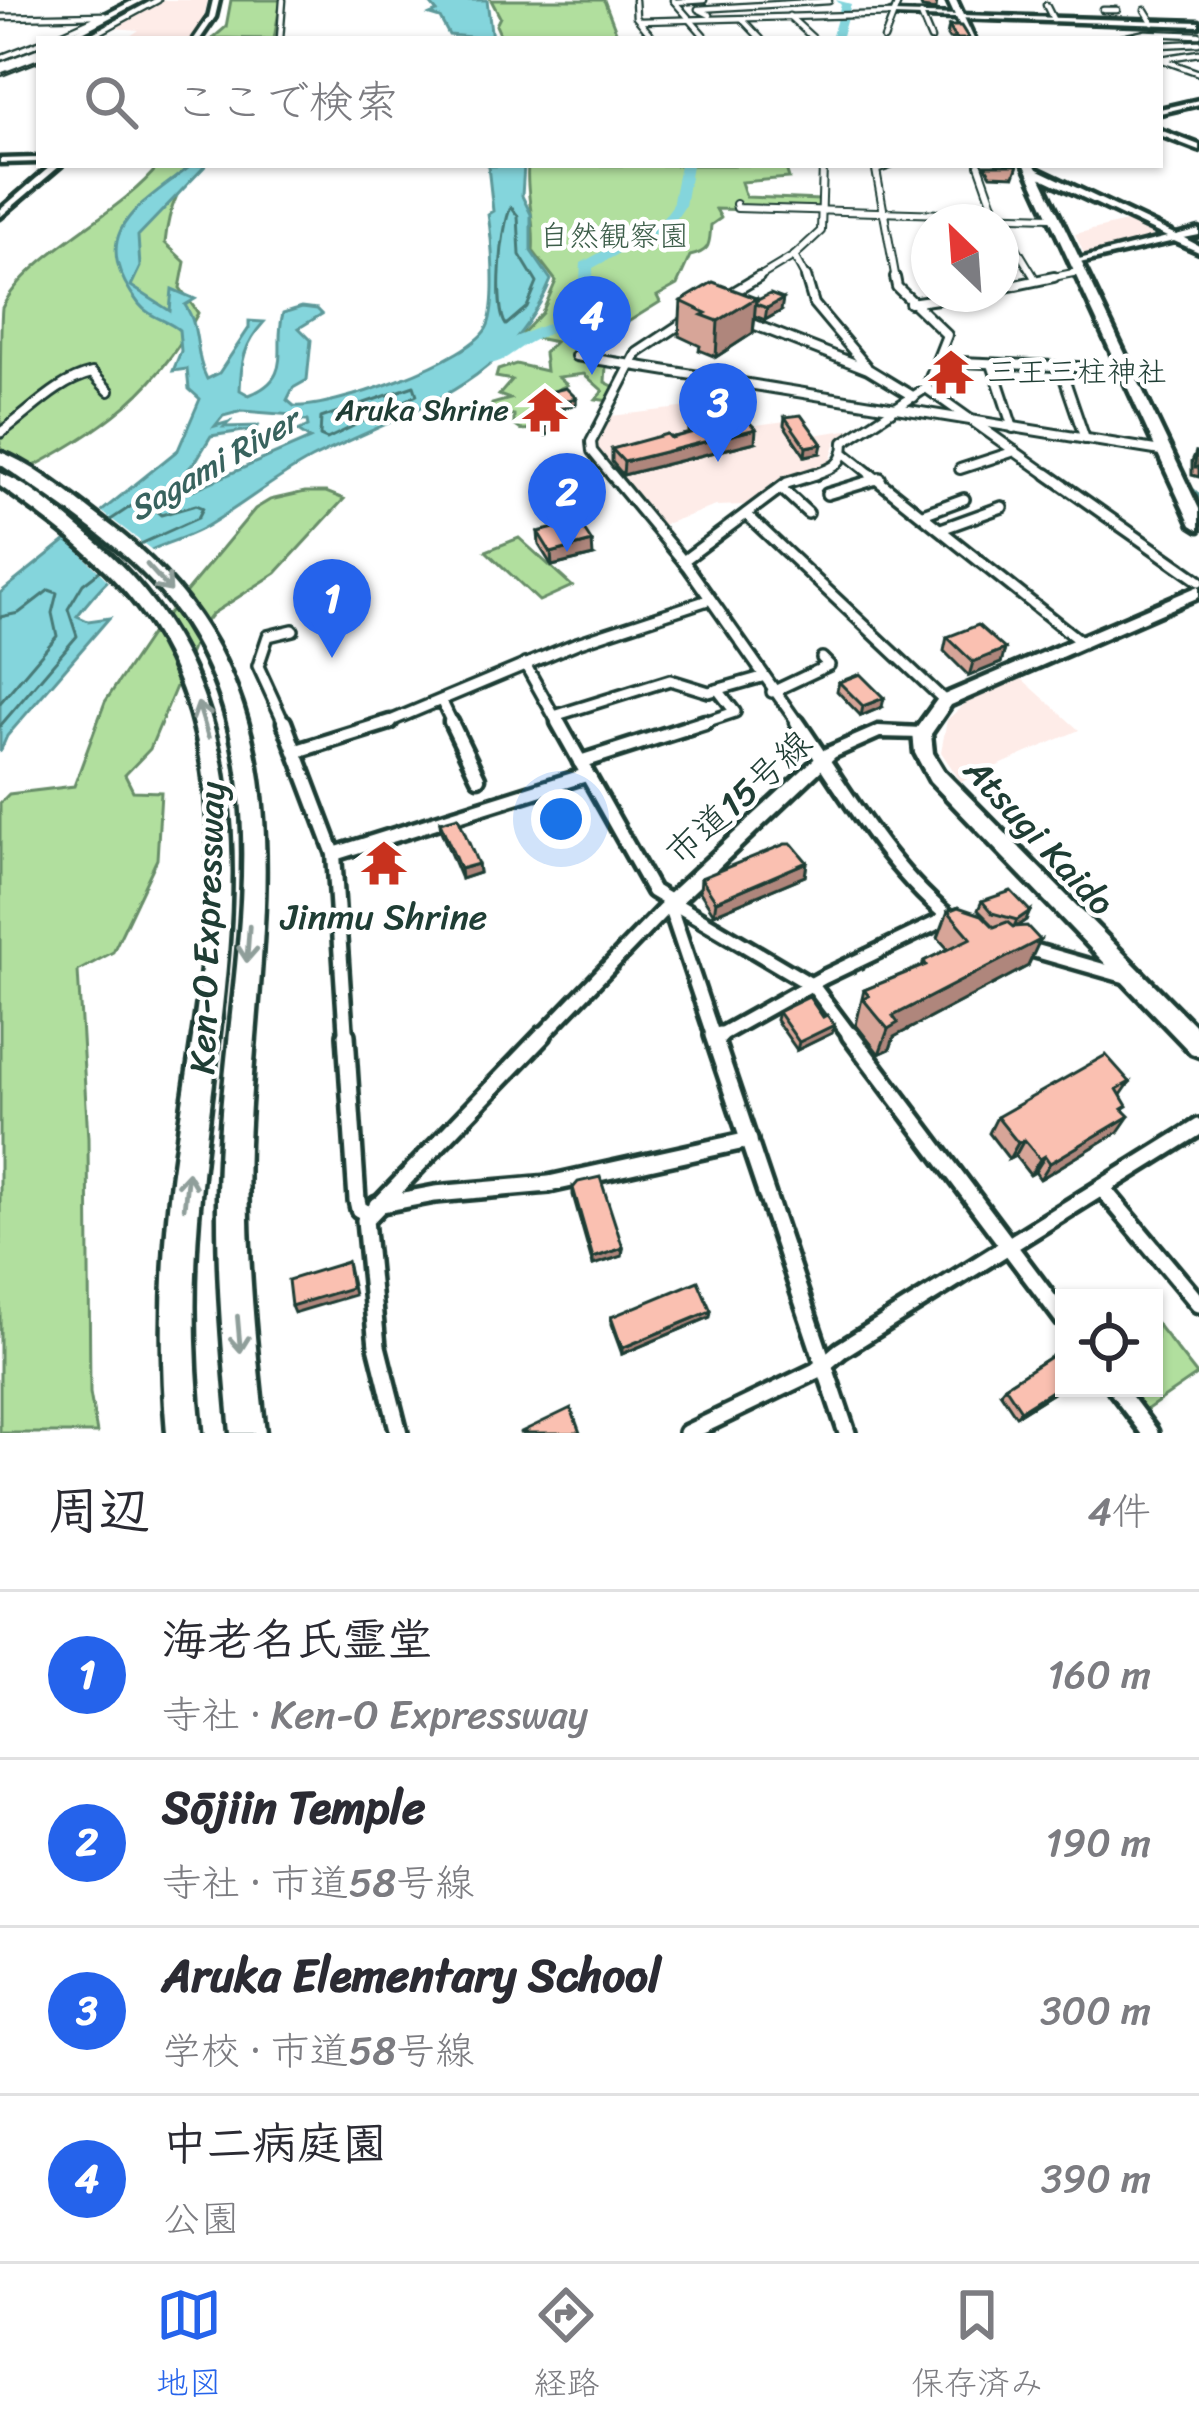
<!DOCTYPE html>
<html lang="ja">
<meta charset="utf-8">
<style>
:root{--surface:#fff;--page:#f7f7f7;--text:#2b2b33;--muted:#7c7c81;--line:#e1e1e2;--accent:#2563eb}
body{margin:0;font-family:Sriracha,"Klee One",sans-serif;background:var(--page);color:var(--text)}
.controls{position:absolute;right:36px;bottom:36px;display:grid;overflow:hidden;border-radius:0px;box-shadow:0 3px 9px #0004}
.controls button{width:108px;height:108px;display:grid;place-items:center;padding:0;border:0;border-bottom:3px solid var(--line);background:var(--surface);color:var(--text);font:60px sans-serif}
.compass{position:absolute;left:911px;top:204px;width:108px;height:108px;border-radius:50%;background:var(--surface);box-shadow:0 3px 9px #0004;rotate:335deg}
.you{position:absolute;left:561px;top:819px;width:42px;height:42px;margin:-30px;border:9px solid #fff;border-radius:50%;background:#1a73e8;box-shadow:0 0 0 18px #1a73e833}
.badge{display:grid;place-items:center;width:78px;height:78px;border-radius:50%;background:var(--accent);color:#fff;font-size:39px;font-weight:700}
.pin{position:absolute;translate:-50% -99px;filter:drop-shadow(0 3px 6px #0008)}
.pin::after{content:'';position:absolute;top:63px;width:42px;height:36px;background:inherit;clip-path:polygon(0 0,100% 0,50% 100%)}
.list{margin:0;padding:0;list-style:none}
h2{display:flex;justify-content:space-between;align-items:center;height:156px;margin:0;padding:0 48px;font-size:51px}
h2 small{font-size:39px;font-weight:400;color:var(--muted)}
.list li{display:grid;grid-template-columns:78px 1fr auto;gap:36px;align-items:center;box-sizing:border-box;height:168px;padding:0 48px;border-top:3px solid var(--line)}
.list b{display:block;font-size:45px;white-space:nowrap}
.list p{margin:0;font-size:39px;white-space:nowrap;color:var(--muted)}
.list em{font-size:39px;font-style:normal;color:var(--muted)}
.icon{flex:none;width:66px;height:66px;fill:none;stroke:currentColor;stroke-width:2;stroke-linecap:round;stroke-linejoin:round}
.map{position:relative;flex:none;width:1199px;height:1433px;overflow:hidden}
.search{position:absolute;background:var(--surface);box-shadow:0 3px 9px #0004;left:36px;right:36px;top:36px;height:132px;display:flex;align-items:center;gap:30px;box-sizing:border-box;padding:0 42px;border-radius:0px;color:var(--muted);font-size:45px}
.sheet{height:828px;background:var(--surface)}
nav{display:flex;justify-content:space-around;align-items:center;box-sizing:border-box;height:168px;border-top:3px solid var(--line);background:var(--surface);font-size:33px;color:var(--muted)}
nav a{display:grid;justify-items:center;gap:6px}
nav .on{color:var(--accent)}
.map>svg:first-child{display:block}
</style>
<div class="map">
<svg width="1199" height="1433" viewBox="0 0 1199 1433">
<rect width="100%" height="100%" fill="#fff"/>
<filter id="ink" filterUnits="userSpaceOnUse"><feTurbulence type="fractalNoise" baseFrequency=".00833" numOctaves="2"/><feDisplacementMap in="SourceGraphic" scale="24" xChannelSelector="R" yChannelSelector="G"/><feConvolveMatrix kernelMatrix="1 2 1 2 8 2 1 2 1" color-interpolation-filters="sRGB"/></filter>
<g filter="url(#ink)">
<g fill="#feece8">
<polygon points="162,0 208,0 203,20 190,39 126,39 139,30 114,28"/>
<polygon points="1126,222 1151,234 1151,239 1085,256 1075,234"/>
<polygon points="733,402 748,426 802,419 813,435 853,429 836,441 829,464 775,482 745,505 716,506 662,525 596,454 596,440 611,416"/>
<polygon points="1021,678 1079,730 961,782 941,752 947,720 968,701"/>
</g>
<g fill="#b1df9e" stroke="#688e69" stroke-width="3">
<polygon points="231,0 281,0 274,39 213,38 226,27"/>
<polygon points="491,0 604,0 619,39 502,39 496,25 500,17"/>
<path d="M159,165H201C177,183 168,213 165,243L185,262L180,288L198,313C151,403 87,439 0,484C0,456 0,325 2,308C27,254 119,216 159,165Z"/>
<path d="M528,165H785L789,178L741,182L746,197L819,200L820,212L716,209L721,218L711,225C709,243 712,251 690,256L677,285L657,296L660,302L591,345L598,350L592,360L606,365L605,382L617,388L609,401L596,399L603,391L584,374L558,377L567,385L532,402L544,422L537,429L521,430L514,425V415L488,411L492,404L510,399L499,395L512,380L496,377L498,370L516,364L546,371L544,353L555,342L521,335L542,313L556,281L533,251C536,220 525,196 528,165Z"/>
<polygon points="305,492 326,492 344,499 276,573 212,614 200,629 150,749 125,775 133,791 161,792 157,859 113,952 78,971 88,1138 90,1393 97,1433 0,1433 0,803 9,794 74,786 105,702 151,634 255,509 270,500"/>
<polygon points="519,538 572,586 539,601 486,551"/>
<polygon points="1157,1324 1197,1375 1143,1412 1125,1388 1154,1388"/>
</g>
<g fill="#84d5dc" stroke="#5c9899" stroke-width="3" fill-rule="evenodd">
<polygon points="427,0 487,0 492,39 449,35 440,18 430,15 437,12"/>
<path d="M192,165H206L138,236L140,267L131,286L170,311L172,289L195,299L185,305C201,329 194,355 207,379L219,373L249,328V321L264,322C244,344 241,362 240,390L249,395C295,377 273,348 283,313L302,307L317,309L322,314L299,328L311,340L307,380L293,388L287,400L294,406C328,410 476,359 488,325C497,301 492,240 488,214L493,211L488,166L524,165L522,196L531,214V251L551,280C506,389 409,409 311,459C273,479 239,508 202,529C186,538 168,542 151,550C118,566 98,589 77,616L88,621L109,618L7,736L0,752V593L178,450L200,399L189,389L187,369L173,371L181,351L179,330C167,320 149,317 139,304C85,233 136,208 192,165ZM242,411L293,415L289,420L307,421L308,426L298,431L310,439L158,505L197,459L211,436L256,429L258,426L224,427L229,422L215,426L223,416Z"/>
</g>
<polygon fill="#fff" points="97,508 157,554 111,584 62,534"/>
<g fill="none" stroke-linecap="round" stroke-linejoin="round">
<g stroke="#477a77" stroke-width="3">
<path d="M511,207L518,216L520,255L537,283L527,307L506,325C494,309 501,226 511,207Z"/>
<polygon points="414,386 417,395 327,439 320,436 321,418"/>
<polyline points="109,521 142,499 161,515 196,505 203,508 198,518 136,546"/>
<polyline points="0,617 19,613 49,590 57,593 52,613 57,636 0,703"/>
<polyline points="0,726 77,636 68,609 83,584 101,570"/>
</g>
<g stroke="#5c9899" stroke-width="3">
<polyline points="958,0 964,14"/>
<polyline points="966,18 977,39"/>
<polyline points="1067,227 1081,256"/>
<polyline points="1086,270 1119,335"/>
<polyline points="1134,366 1183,470"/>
</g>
<polyline stroke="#5c9899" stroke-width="4.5" points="1194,491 1199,496"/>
<g fill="#84d5dc" fill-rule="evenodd">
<polygon points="836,0 851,4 841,39 831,39 841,5"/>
<path d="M680,165H692L685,206L673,224L593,268C596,329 571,320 527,344C512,352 502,365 485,364V356L515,337L566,316L579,296L581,263L663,218L672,206Z"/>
</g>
<g stroke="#1f3d34" stroke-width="9">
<g id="street-far5">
<polyline points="635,0 636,17 654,39"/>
<polyline points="673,0 707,39"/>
<polyline points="675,2 704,0"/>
<polyline points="1046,5 1053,19"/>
<polyline points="1103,10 1117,10"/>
<polyline points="1145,10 1153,23"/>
<polyline points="710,15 698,9 829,1"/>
<polyline points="921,15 931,39"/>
<polyline points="789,16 814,39"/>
<polyline points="0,17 104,15 50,39"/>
<polyline points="743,20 761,39"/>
<polyline points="640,21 893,14"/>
<polyline points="86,39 158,0"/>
<polyline points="280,39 283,0"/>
<polyline points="884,39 899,0"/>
<polyline points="1117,39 1146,33 1199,35"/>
<polyline points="1160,45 1199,43"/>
<polyline points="0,58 39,43"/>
<polyline points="1160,59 1199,73"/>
<polyline points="1161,59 1199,53"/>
<polyline points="0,73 39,58"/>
</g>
</g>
<g stroke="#1f3d34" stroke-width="10">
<g id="street-far4">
<polyline points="891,165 876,170 896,280"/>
<polyline points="979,165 997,216 1036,280"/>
<polyline points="736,204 737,208 1051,217"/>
<polyline points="794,256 807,280"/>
<polyline points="754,280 794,256 821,231 823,165"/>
<polyline points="1039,280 1078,272"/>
</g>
</g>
<g stroke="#1f3d34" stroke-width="14">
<g id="street-far3">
<polyline points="806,277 814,304 866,366"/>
<polyline points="1001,288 1054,277"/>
<polyline points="727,296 759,277"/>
<polyline points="910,303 972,294"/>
<polyline points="745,321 868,369 914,397"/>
<polyline points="576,356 1161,451"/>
<polyline points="938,361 1123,369"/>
<polyline points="992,364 1013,428"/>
<polyline points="1060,366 1085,439"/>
<polyline points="926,388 1051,477"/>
<path d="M0,433C30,412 57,381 92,373L109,391"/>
<polyline points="843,452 874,477"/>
<polyline points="960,469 1015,451"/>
<polyline points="613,477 592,451 591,442 637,353 690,318"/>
<path d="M807,477C829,469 844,468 844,442L926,388L947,335L897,287L895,277"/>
</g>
</g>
<g stroke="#1f3d34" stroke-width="16">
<g id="street-far2">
<polyline points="611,474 688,567 799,725"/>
<polyline points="870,474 1081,642"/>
<polyline points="1047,474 1199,581"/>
<polyline points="781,488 808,513"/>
<polyline points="827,494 880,478"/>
<polyline points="746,514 945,701"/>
<polyline points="923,514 964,499"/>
<polyline points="941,529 1002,507"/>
<polyline points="683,561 787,483 816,474"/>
<polyline points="525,664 559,725"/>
<polyline points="772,692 829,665 822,658"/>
<polyline points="442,702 453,725"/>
<polyline points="554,716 670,680 709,692 762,677"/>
<polyline points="285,725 258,666 268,636 293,630"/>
<polyline points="381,725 577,643 708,600"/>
<polyline points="696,725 735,712 718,690"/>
</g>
</g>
<g stroke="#1f3d34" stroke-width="21">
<g id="street-far1">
<polyline points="284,722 334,854 346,1038"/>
<polyline points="451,722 478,778"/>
<polyline points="558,722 653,891 813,986 852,1038"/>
<path d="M797,722C845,791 890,873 958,924"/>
<polyline points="297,751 390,722"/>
<polyline points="580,762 705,722"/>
<polyline points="334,854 586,775"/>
<polyline points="669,904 714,1038"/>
<polyline points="1026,948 1124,976"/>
<polyline points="540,1038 669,904"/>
<polyline points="715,1038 824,977 945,919"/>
</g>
</g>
<g stroke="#1f3d34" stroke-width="24">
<g id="street">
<polyline points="346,1035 357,1200 359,1209 369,1214"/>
<polyline points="713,1035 847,1433"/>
<polyline points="850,1035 1064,1320"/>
<polyline points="715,1038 720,1035"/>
<polyline points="1102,1188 1199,1304"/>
<polyline points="377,1205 435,1194 549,1184 749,1140"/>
<polyline points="1116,1388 1150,1433"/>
<polyline points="399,1433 377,1346 365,1220 543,1035"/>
<polyline points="687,1433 816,1371 841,1350 1199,1127"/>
</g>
</g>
<g stroke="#1f3d34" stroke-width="9">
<g id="secondary">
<polygon points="213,0 219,0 215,17 200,39 194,39 209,17"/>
<polygon points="891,13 1199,22 1199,26 893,16"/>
<polygon points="1199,100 1199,104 1160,113 1160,109"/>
<polygon points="1160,130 1199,145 1199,150 1160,135"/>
<polygon points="39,158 39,162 0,163 0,159"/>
<polygon points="52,165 61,165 0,217 0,210"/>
<polygon points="1029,168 1035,168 1176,235 1199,229 1199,235 1184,238 1199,246 1199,252 1174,241 1071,265 1071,261 1167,237 1029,172"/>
<polygon points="878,726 922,728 930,733 922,738 880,737 835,757 675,909 669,911 663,909 660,904 663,899 825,749"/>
</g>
</g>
<g stroke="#1f3d34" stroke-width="9">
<g id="primary">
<polygon points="948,0 956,0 974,39 966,39"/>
<polygon points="1025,165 1035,165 1199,509 1199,530 1191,525"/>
<polygon points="1199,586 1199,597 951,705 931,734 933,753 944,771 1199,1030 1199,1056 1191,1053 930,781 915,753 913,733 939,697"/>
</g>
</g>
<g stroke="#1f3d34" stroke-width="9">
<g id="highway">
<polygon points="134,0 144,0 69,39 58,39"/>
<path d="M0,452C37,466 74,498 106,522C324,684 257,912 248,1143C245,1240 254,1337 265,1433H231C222,1337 214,1239 220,1142C229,974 284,776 185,624C140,555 67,510 0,464Z"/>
<path d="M0,473C32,485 63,515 89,536C296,707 221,966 200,1196C192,1275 193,1354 201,1433H167C160,1354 162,1275 170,1197C190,1019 256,791 152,627C114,568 56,526 0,486Z"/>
</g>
</g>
<use href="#street-far5" stroke="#fff" stroke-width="4.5"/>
<use href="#street-far4" stroke="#fff" stroke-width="6"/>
<use href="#street-far3" stroke="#fff" stroke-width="8"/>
<use href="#street-far2" stroke="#fff" stroke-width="9"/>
<use href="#street-far1" stroke="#fff" stroke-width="12"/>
<use href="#street" stroke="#fff" stroke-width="15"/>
<use href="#secondary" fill="#fff" fill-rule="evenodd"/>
<use href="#primary" fill="#fff" fill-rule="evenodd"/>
<use href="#highway" fill="#fff" fill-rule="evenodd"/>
<g stroke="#1f3d34" stroke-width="14" stroke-linecap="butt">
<polyline id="highway-bridge" points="0,68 39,53"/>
</g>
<use href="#highway-bridge" stroke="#fff" stroke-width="9"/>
</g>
<g fill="#d7a598" stroke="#1f3d34" stroke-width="3">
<polygon points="919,0 937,0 936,10 922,8"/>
<polygon points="949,26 969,39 949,39 947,36"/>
<polygon points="985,165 1018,165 1014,176 991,175"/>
<polygon points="756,298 756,301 781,311 765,320 755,316 753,333 716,357 699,350 700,346 679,336 681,301"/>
<polygon points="529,397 576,398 576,404 554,411 558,432 546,435 539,426 538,413 530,403"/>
<polygon points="785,417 820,453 805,456 784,425"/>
<polygon points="719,426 755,442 623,475 612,462 612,449 689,434 689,427"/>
<polygon points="1196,452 1199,453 1199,477 1192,475 1192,461"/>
<polygon points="539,498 568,502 568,511 547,517 539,506"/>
<polygon points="538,532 593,556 552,566 539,545"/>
<polygon points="947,637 1005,649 1001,663 969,676 944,651"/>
<polygon points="839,682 882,707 861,716 837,691"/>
<polygon points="440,822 478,864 479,873 461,879 441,831"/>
<polygon points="807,862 805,876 714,914 700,892 701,878"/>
<polygon points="982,901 1030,911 1026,920 1015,927 1028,966 894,1037 890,1049 879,1054 856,1025 864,990 922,966 924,961 948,949 938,938 948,911 983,915 978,910"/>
<polygon points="778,1012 823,1017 834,1025 832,1033 797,1050 776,1020"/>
<polygon points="1130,1082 1121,1095 1124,1111 1118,1132 1040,1179 1035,1172 1030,1175 1015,1156 1009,1159 989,1133 997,1117"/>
<polygon points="573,1188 623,1248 622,1256 593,1265 573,1195"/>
<polygon points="611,1317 710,1317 622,1354 611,1324"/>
<polygon points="1064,1348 1064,1386 1016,1416 1000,1392 1005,1386"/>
</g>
<g fill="#af867c" stroke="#1f3d34" stroke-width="3">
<polygon points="756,298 753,333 716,357 718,321"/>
<polygon points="783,299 781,311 765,320 767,308"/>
<polygon points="576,398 576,404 543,415 540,409"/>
<polygon points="557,415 558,432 546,435 545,417"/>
<polygon points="756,429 755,442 623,475 624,462"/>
<polygon points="822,444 820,453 805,456 806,447"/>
<polygon points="568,502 568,511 547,517 546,508"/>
<polygon points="592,542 593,556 552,566 551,553"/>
<polygon points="1005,649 1001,663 969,676 973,662"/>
<polygon points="884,698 882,707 861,716 863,706"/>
<polygon points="807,862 805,876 714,914 716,901"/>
<polygon points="478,864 479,873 461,879 460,869"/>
<polygon points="1030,911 1026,920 1013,929 1017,920"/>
<polygon points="1040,940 1028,966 894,1037 890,1049 879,1054 893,1016"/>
<polygon points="834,1025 832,1033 797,1050 799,1042"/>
<polygon points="1129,1116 1118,1132 1040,1179 1050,1163"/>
<polygon points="1024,1140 1015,1156 1009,1159 1018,1143"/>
<polygon points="1045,1156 1035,1172 1030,1175 1040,1159"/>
<polygon points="623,1248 622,1256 593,1265 593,1258"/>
<polygon points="347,1262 354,1295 294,1313 291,1306"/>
<polygon points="711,1311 710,1317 622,1354 622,1348"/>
<polygon points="1064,1383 1064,1386 1016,1416 1021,1410"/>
</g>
<g fill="#fac0b1" stroke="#1f3d34" stroke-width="3">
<polygon points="949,26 961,26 969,39 956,39"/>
<polygon points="713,282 756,298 718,321 702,315 706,313 681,301"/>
<polygon points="770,294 783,299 767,308 756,304 756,301"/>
<polygon points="566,388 576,398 539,408 529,397"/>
<polygon points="550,405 557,415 545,417 538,408"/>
<polygon points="801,415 822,444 806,447 785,417"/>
<polygon points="747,420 756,429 624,462 612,449 667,434 671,438 694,432 689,427 714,421 719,426"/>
<polygon points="1196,452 1199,453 1199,467 1195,467"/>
<polygon points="560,492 568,502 546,508 539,498"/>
<polygon points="579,522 592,542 551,553 538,532"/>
<polygon points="978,625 1005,649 973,662 947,637"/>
<polygon points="860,674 884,698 863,706 839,682"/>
<polygon points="458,817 478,864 460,869 440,822"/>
<polygon points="785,844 792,844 807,862 716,901 701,878"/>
<polygon points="1011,891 1030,911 1017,920 992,913 982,901"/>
<polygon points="958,907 982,915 994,927 1007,922 1013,927 1027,926 1040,940 893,1016 898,1023 888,1029 863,999 869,996 864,990 926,965 924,961 971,938 948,911"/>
<polygon points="809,997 823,1017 827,1015 834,1025 799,1042 778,1012"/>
<polygon points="1106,1055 1130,1082 1117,1089 1127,1106 1122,1109 1129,1116 1050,1163 1045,1156 1040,1159 1024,1140 1018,1143 997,1117"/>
<polygon points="600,1177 623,1248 593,1258 573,1188 578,1182"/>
<polygon points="347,1262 351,1288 291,1306 288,1280"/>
<polygon points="698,1281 711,1311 622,1348 611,1317"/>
<polygon points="1064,1348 1064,1383 1021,1410 1005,1386"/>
<polygon points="571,1408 580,1433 519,1433"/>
</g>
<defs><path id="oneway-shaft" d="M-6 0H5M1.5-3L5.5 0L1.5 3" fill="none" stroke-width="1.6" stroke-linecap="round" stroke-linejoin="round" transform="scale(3)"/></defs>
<g stroke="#8f9e9a">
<use href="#oneway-shaft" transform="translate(159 578) rotate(48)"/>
<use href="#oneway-shaft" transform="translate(203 720) rotate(-107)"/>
<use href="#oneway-shaft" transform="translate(248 944) rotate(94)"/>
<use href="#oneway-shaft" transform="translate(186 1190) rotate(-84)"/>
<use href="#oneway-shaft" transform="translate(239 1334) rotate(85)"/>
</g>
</g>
<defs>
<g id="temple-bare" transform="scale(3.6)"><path d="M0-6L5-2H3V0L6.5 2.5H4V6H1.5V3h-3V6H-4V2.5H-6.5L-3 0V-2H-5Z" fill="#c8321e" stroke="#fff" stroke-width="2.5" paint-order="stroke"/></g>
</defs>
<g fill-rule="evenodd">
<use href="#temple-bare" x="951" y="372"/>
<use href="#temple-bare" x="545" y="410"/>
<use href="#temple-bare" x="384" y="863"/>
</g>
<g text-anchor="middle" stroke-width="9" stroke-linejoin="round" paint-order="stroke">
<g font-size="30" fill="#3c5d49" stroke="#fff">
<text x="614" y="246">自然観察園</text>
</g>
<g font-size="30" fill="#1f3d34" stroke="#fff" text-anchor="start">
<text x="987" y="382">三王三柱神社</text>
<text x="509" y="420" text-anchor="end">Aruka Shrine</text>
</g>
<g font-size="33" font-style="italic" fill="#38635e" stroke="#fff">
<text transform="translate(213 464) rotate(-30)" y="12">Sagami River</text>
</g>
<g font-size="36" fill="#1f3d34" stroke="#fff">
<text transform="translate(738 797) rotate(-42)" y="13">市道15号線</text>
<text transform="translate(1040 836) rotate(47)" y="13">Atsugi Kaido</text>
<text transform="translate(206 928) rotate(-88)" y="13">Ken-O Expressway</text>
</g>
<g font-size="36" fill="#1f3d34" stroke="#fff">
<text x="384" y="929">Jinmu Shrine</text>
</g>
</g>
</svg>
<div class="controls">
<button><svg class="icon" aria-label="locate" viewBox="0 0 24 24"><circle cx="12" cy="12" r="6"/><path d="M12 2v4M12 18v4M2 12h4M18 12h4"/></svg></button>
</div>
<svg class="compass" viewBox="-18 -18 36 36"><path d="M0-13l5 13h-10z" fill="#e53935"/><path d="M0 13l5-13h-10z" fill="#7c7c81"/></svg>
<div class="you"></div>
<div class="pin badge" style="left:332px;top:658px">1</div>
<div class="pin badge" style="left:567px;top:552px">2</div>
<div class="pin badge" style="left:718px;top:462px">3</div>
<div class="pin badge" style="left:592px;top:375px">4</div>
<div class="search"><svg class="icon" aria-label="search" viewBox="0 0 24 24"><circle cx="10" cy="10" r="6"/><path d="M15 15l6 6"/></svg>ここで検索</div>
</div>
<section class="sheet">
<h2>周辺<small>4件</small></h2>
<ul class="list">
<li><span class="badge">1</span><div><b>海老名氏霊堂</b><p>寺社 · Ken-O Expressway</p></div><em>160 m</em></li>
<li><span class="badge">2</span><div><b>Sōjiin Temple</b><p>寺社 · 市道58号線</p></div><em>190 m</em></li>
<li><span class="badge">3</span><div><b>Aruka Elementary School</b><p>学校 · 市道58号線</p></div><em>300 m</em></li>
<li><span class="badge">4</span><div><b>中二病庭園</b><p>公園</p></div><em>390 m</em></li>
</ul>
</section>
<nav>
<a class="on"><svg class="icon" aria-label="map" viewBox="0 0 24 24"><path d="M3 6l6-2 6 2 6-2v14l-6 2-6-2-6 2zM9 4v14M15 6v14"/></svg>地図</a>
<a><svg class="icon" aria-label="directions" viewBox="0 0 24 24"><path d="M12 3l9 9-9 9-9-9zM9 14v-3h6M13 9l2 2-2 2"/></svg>経路</a>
<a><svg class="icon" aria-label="saved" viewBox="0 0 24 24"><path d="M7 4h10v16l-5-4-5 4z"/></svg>保存済み</a>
</nav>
